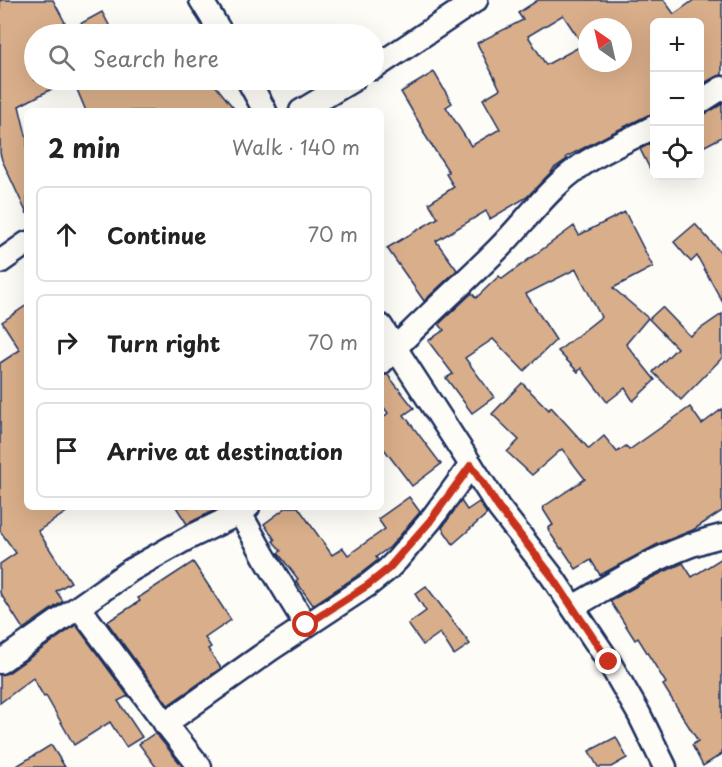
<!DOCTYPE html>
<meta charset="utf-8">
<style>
:root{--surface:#fff;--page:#f6f6f6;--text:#222;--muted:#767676;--line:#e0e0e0}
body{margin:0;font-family:"Playpen Sans",sans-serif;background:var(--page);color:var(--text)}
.controls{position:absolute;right:18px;top:18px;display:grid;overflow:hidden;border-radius:9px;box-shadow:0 6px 24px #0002}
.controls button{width:54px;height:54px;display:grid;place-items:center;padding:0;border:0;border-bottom:2px solid var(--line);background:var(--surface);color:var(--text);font:30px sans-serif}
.compass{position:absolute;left:578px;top:18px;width:54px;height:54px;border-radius:50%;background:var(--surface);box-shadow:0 6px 24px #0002;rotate:326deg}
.stop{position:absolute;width:18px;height:18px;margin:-14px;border:4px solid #c8321e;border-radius:50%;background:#fff}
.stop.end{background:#c8321e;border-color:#fff;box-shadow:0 2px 6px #0008}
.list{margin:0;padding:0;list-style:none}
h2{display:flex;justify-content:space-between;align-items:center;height:78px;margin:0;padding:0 24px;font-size:26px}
h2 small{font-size:20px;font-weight:400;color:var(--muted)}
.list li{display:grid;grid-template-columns:39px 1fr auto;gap:18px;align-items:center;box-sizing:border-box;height:96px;margin:0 12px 12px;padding:0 12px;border:2px solid var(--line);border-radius:9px}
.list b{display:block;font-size:22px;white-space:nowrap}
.list em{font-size:20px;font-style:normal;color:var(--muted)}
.icon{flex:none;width:33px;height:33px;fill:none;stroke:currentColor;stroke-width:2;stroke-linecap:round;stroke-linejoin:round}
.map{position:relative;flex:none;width:722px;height:767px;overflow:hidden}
.search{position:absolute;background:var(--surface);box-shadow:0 6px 24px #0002;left:24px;top:24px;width:360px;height:66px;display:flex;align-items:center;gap:15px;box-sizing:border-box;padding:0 21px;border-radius:33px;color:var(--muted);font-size:22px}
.panel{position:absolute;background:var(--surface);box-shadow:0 6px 24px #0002;left:24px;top:108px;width:360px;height:402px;border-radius:9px}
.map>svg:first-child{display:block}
</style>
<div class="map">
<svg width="722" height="767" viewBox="0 0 722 767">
<rect width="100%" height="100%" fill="#fdfcf7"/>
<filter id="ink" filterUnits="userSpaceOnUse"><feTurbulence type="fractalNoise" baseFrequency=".0167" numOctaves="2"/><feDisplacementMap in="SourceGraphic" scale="12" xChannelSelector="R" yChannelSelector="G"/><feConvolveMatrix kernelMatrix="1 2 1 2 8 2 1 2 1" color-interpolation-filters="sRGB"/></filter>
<g filter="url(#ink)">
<g fill="#d9ae8a" stroke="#1b2f5e" stroke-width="1.5" fill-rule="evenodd">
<polygon points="0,0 53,0 69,30 102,12 114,34 34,34 34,80 69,80 19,106 27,139 27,214 2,160 0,153"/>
<path d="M538,0H664L674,14L694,0H722V75L715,77L699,86V22H654V114L648,115L612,133L566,157L567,159L553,169V170L527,197L490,219L486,211L436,241L457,270L424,301L387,248L438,218L429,203L454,187L446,174L449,172L423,132L424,131L401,92L434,72L452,103L446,107L471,146L500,129L483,99L500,89L477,43L523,20L518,13ZM563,15L583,45L546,65L528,36ZM587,27H623V63H587Z"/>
<polygon points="73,80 211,80 236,111 86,111"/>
<polygon points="722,104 722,137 699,149 699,115 707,113"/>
<polygon points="654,142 654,177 640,149"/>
<polygon points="625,212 653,267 613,288 648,318 626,344 655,380 633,401 625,388 607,402 581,368 578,372 558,351 601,317 576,269 526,294 556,340 524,371 493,339 465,358 494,397 472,413 446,378 453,374 428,341 444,330 439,324 472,293 476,298 499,276 502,279 574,226 579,235"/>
<polygon points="695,224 722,254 722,301 697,256 691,262 674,242"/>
<polygon points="27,305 27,507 74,507 38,531 71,582 56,591 63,601 23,629 0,593 0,564 16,553 0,531 0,363 20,350 2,322"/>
<polygon points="662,307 690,336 722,314 722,358 681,400 653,372 677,348 649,319"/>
<polygon points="387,374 414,408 404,415 441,464 412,486 381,445 381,420 388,413 381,404 381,376"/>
<polygon points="522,383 549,410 551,407 589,449 604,436 617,452 626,446 629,450 690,407 702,424 722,409 722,511 693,530 658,544 600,575 591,560 576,569 562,548 561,549 548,530 549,529 548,528 553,525 543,509 544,508 543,507 585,479 562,449 532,475 507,452 519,440 492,414"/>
<polygon points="409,497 420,512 390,547 376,557 378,560 360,574 313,605 296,581 298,579 278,553 281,551 273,541 275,540 264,524 287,507 298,507 332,555 343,548 348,555 385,529 378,519"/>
<polygon points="461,501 467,510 479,502 487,514 453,544 442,528"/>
<polygon points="176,507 221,507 187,524"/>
<polygon points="722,558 722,754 703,766 692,745 698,741 663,685 666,683 638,638 635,640 610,601 651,578 683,563 692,577"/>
<polygon points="193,562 231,620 205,638 211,647 208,649 221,668 168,705 107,622 140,601 138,598"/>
<polygon points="426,586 470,644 454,655 440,633 423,645 408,624 426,611 415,594"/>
<polygon points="76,625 128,696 118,701 142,737 126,747 110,722 74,745 46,696 44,697 33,678 0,703 0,675 8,673"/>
<polygon points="155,733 157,735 183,767 156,767 139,744"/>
<polygon points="616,737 627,758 611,767 598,767 589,751"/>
<polygon points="51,745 65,767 15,767"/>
</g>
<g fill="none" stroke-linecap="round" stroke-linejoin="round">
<g stroke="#1b2f5e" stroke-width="27">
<g id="minor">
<polyline points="201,0 222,34"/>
<polyline points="374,68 476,0"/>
<polyline points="248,80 265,111"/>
<polyline points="700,102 722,88"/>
<polyline points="301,111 353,80"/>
<polyline points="0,262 27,243"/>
<polyline points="381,326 499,508 551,575 609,662 639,714 665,767"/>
<path d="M381,363C418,323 460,287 498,249C526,221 549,187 582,165C604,150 631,139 654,127"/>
<polyline points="240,513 264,556 306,625"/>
<polyline points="79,607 159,715 200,767"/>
<path d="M573,607C620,580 668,548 722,536"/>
<polyline points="0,662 131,570 188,538 240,513 248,507"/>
<polyline points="165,724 271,649 368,585 388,569 397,560 430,521 471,465"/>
</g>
</g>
<use href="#minor" stroke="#fdfcf7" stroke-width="22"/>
</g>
</g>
<g fill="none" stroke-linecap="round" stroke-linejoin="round" filter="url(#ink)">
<polyline stroke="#c8321e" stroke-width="8" points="306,625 368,585 388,569 430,521 471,465 499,508 551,575 609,662"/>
</g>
</svg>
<div class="controls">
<button>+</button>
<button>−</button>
<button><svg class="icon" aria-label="locate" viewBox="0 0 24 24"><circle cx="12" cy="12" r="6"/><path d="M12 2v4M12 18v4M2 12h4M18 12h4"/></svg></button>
</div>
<svg class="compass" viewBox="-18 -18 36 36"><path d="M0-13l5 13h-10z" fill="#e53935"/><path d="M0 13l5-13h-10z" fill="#767676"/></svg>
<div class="stop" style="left:306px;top:625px"></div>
<div class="stop end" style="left:609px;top:662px"></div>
<div class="search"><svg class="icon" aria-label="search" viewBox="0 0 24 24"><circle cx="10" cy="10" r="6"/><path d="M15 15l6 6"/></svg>Search here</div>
<section class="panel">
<h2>2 min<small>Walk · 140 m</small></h2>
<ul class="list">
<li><svg class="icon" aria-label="ahead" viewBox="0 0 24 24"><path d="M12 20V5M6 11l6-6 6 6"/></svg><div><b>Continue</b></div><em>70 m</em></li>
<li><svg class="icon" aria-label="right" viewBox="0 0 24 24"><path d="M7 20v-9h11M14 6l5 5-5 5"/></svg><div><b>Turn right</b></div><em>70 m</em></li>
<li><svg class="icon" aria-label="arrive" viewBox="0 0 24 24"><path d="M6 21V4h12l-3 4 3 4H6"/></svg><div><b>Arrive at destination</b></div></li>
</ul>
</section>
</div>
